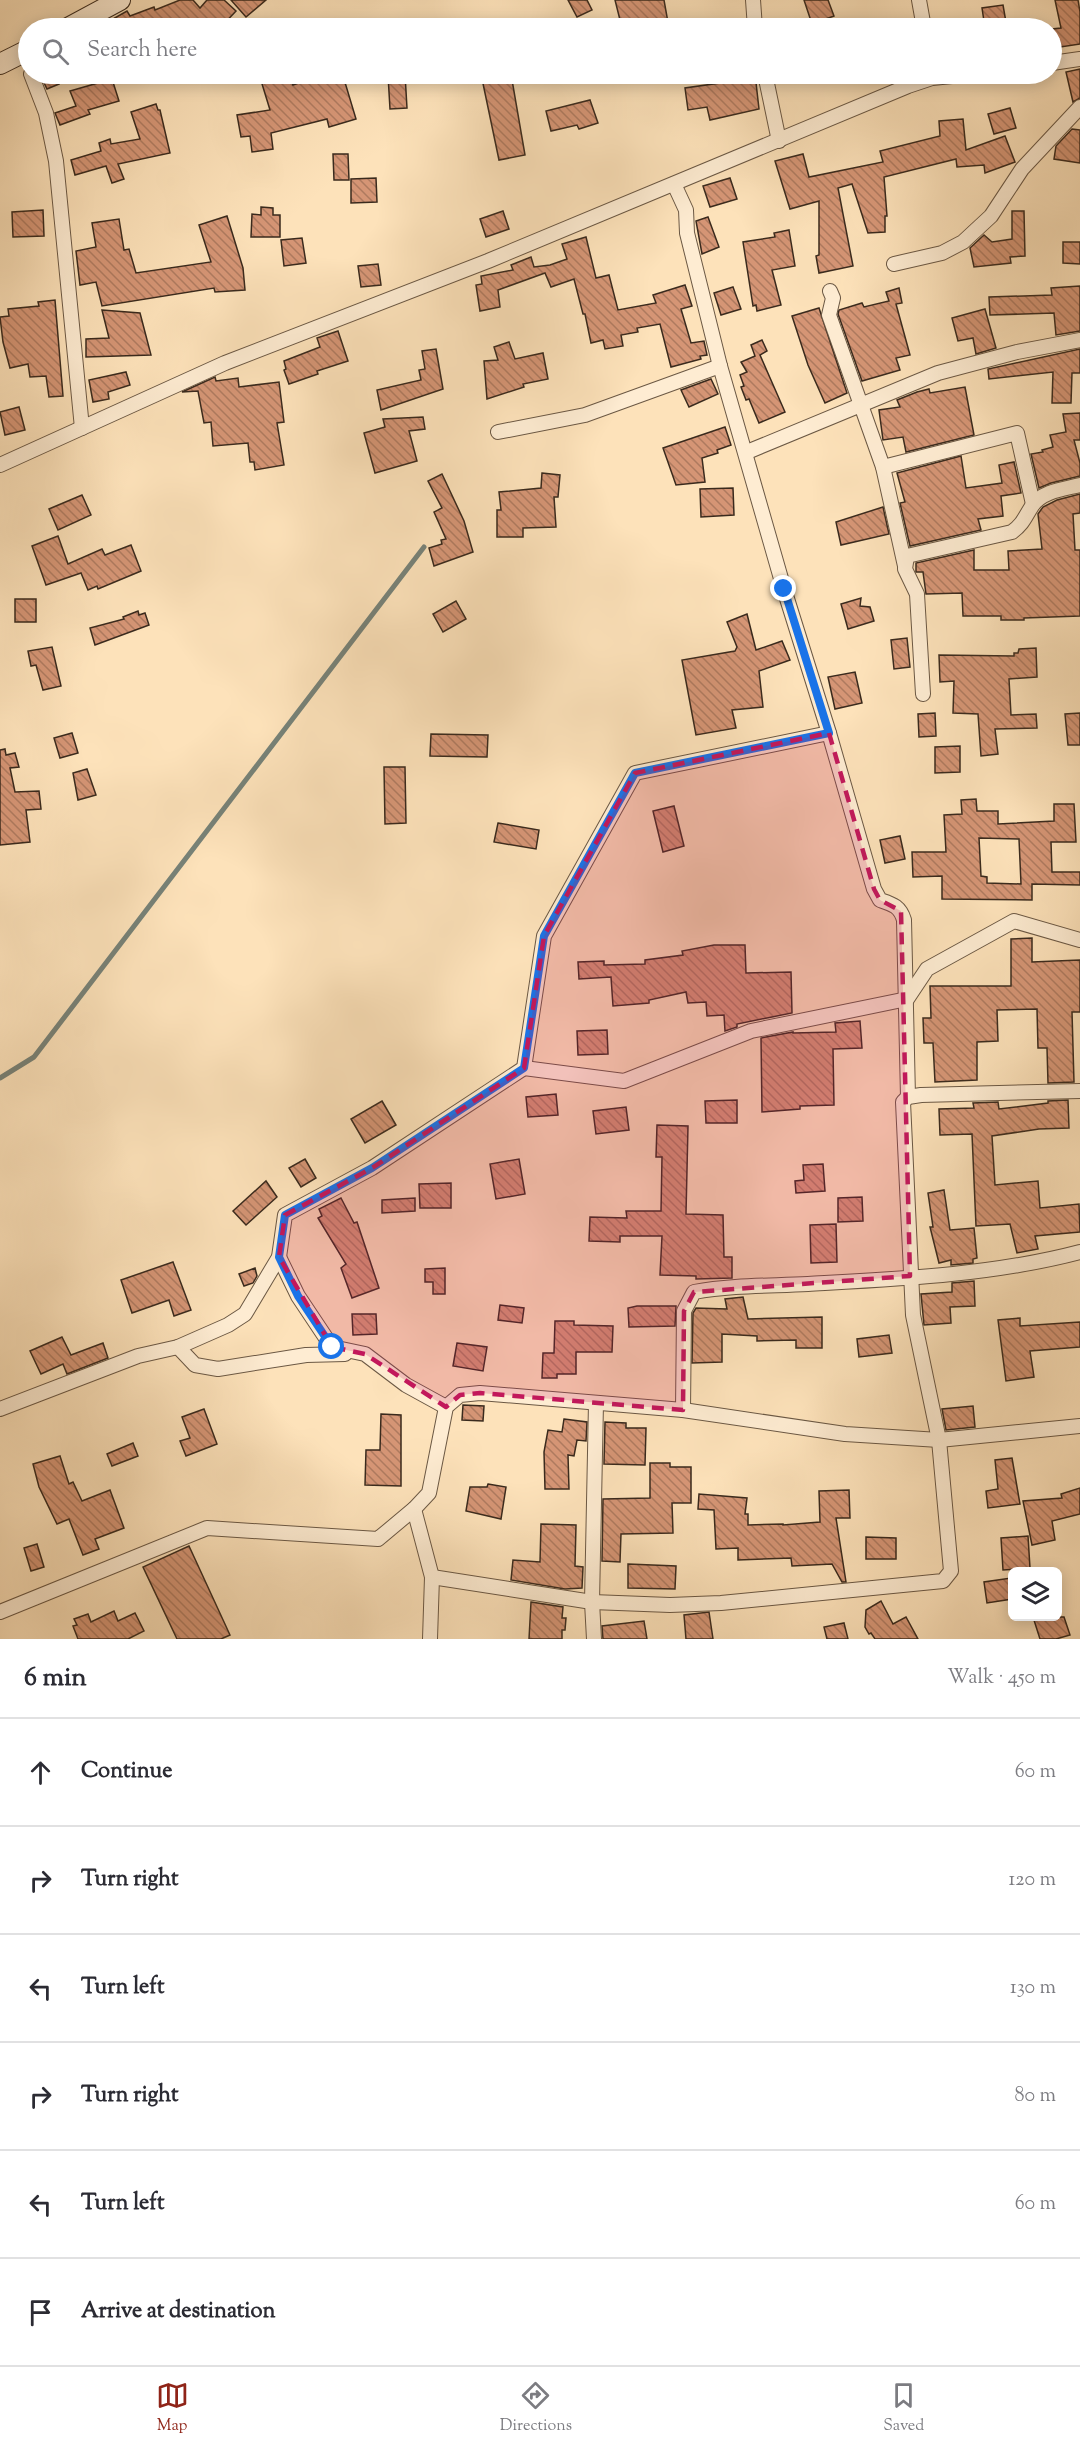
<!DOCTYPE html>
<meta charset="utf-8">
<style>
:root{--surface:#fff;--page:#f2f2f3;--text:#2b2b33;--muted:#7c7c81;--line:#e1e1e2;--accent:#8f2418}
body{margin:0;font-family:"Sorts Mill Goudy",serif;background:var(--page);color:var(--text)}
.controls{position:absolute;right:18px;bottom:18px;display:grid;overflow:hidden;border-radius:9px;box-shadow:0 3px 15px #0003}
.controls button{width:54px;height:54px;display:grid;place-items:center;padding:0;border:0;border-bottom:2px solid var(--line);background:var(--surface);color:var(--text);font:30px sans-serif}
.stop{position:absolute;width:18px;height:18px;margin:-14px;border:4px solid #1a73e8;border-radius:50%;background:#fff}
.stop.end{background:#1a73e8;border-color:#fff;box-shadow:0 2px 6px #0008}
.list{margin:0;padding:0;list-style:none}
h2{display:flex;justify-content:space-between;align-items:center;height:78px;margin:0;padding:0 24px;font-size:26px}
h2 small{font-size:20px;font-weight:400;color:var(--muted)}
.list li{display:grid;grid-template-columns:39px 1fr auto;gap:18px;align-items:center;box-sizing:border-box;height:108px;padding:0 24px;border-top:2px solid var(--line)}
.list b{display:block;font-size:22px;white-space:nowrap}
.list em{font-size:20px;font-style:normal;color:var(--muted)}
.icon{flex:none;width:33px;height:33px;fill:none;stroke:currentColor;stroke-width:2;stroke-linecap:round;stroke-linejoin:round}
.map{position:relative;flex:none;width:1080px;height:1639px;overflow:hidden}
.search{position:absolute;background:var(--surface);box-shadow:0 3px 15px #0003;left:18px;right:18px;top:18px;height:66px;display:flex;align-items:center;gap:15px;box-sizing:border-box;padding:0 21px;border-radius:33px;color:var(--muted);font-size:22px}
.sheet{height:726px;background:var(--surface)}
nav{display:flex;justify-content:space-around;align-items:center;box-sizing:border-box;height:84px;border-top:2px solid var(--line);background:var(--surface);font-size:16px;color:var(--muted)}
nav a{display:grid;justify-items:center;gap:3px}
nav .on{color:var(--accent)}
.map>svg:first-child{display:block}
</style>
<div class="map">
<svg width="1080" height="1639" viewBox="0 0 1080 1639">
<defs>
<pattern id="building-back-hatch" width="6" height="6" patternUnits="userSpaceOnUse" patternTransform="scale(1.5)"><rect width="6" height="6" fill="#d59575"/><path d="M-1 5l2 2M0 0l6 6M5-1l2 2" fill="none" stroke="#ae7a5f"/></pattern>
</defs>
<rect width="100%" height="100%" fill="#fde2ba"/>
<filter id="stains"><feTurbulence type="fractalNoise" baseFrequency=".00333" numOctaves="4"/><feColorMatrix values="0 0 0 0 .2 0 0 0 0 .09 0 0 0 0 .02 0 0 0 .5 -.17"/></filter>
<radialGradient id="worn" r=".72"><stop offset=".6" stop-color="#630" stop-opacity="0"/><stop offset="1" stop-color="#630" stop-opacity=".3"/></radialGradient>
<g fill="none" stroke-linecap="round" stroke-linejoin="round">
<polyline stroke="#778278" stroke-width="5" points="0,1078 34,1057 424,547"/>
</g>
<g fill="url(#building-back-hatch)" stroke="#3a2a1d" stroke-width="1.5" fill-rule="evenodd">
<polygon points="180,0 193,0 200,8 207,0 224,0 236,11 220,28 97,28 127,11 130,16 154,7 155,10"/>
<polygon points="231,0 266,0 246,17"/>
<polygon points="568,0 587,0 592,10 577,17"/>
<polygon points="615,0 664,0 669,28 622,28"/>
<polygon points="804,0 828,0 834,16 812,24"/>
<polygon points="1055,0 1078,0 1080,12 1080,44 1054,48 1052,29 1061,28"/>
<polygon points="1003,5 1007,28 985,28 982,8"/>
<polygon points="1080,69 1080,98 1073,102 1066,72"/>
<polygon points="40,74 55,74 59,84 47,89"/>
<polygon points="259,74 289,74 293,85 324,74 326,81 344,79 356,119 329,127 327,119 271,133 273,149 252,152 250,136 241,137 237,115 270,110"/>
<polygon points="405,74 407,108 390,109 388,75"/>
<polygon points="481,74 511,74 525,155 499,160"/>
<polygon points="726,74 755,74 759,109 710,120 707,107 688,110 685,88 727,82"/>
<polygon points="112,79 119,101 88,110 90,114 60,125 55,113 76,106 70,91"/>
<polygon points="590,100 598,123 579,129 577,125 551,131 546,111"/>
<polygon points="156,104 158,110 160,110 170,153 118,164 124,179 112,183 106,166 75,175 71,160 101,151 99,143 110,139 111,144 140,139 131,112"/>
<polygon points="1010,108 1016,128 994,134 988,114"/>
<polygon points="963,119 966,150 1005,136 1015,162 985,173 984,165 957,167 956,159 884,177 887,216 885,216 885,232 868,233 852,184 838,188 853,266 819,273 816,256 819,255 819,201 790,209 775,161 803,154 809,177 883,162 880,151 940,136 939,121"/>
<polygon points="1072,129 1080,130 1080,163 1054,159 1056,146"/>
<polygon points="333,154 348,154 349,180 334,180"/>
<polygon points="376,178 377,202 351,203 351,179"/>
<polygon points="730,178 737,199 710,207 703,186"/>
<polygon points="261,207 273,208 273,215 280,215 280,237 251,237 252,214 261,215"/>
<polygon points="43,210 44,236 13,237 12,212"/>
<polygon points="503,211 509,229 486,237 480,219"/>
<polygon points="1012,211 1024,211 1025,256 1010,257 1011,263 974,267 970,248 984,235 992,242 1012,239"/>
<polygon points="227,216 243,268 245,290 215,292 214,288 102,306 96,282 80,285 76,251 96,247 92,223 119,219 124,250 129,249 136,273 211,262 199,225"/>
<polygon points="708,217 719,247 702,254 696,221"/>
<polygon points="789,230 795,266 772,270 781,305 757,311 756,305 753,306 743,242 775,237 774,233"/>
<polygon points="586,237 596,278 609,275 618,310 656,303 653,295 685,285 692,306 681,309 691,343 704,341 707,355 700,356 701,359 671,367 660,324 637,328 638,332 621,335 623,346 605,349 603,340 591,343 585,314 583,314 574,279 551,287 545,273 498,290 500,307 480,311 476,285 482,284 481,276 513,270 511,265 531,257 534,267 550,265 567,259 562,244"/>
<polygon points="302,238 306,263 284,266 281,240"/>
<polygon points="1063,242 1080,242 1080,264 1063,263"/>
<polygon points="378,264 381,285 361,287 358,266"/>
<polygon points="1080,286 1080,331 1056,335 1054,313 990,315 989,297 1052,295 1051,288"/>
<polygon points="733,287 741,309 721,315 714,293"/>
<polygon points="899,288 902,303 896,304 910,355 896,358 900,370 862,381 838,314 839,310 862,303 864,307 889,301 886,292"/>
<polygon points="55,300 63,396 49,397 46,376 30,377 28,364 10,368 3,342 0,317 9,316 8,309 39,306 38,302"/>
<polygon points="819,308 847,393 825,403 808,365 792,316"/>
<polygon points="985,309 996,348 976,354 973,338 958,341 952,318"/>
<polygon points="102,310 140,313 151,355 86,357 86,339 109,338"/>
<polygon points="338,331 348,361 317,371 318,374 289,384 284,370 286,369 284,361 320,347 317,338"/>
<polygon points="762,340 767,351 760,355 785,412 759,423 749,399 746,400 741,387 744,386 740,375 747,372 741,362 755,356 751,345"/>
<polygon points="509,342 515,359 543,353 548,379 523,384 524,387 487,399 484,361 498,360 494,347"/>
<polygon points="436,349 443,389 381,410 377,390 421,380 419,370 425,369 422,351"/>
<polygon points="1080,349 1080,373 1072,373 1071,403 1052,403 1053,372 989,379 988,369"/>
<polygon points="126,372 130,385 108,392 109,399 93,402 89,380"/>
<polygon points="215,377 216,381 238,378 239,387 279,382 284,422 277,423 284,465 255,470 254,462 250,462 248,443 213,446 211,422 204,423 198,391 182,392"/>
<polygon points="711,379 718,394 689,407 681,390"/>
<polygon points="965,387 974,435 906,452 903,437 883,440 879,410 900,407 897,400 917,392 929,389 930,393"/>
<polygon points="19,407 25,430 5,435 0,412"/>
<polygon points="1080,413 1080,440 1074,440 1080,463 1080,476 1051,483 1039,488 1031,454 1043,452 1042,450 1053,447 1050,435 1066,432 1063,414"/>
<polygon points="423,417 425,429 409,431 417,461 375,473 364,433 385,427 383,419"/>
<polygon points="725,427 731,445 717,450 718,453 702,458 705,482 676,485 663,448"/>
<polygon points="961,456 966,488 1002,483 999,465 1014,462 1021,493 1001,496 1003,516 978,519 981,530 910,546 900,503 905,502 897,473"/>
<polygon points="542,473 560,475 558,497 554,497 556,527 523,528 523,537 497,537 497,510 501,510 499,492 541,488"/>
<polygon points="442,474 464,521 473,552 434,566 429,548 442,544 441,540 446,539 434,512 442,508 428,481"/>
<polygon points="733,488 734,515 701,517 700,489"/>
<polygon points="1080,494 1080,513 1073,514 1075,550 1080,550 1080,616 1024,618 1024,620 1001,620 1001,616 963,616 962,593 926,594 923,572 916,572 916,563 974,550 974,570 1009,570 1008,551 1042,549 1038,514 1043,507 1057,500"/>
<polygon points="82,495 91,515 58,530 49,509"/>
<polygon points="883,507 889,534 841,545 836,522"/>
<polygon points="58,536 68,564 102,549 105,555 131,545 141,571 98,589 97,586 88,590 81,573 46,585 32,546"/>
<polygon points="861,598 860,606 870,607 874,621 848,629 841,604"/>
<rect x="15" y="599" width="21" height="23"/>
<polygon points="456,601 466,619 443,632 433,614"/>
<polygon points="138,611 139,615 145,613 149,625 95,645 90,628 124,619 123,617"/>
<polygon points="747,614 756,650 782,641 790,660 759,671 763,707 732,710 736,728 696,735 682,660 735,651 737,647 727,622"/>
<polygon points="907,638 910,667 894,669 891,640"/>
<polygon points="52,647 61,686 43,690 36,665 31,666 28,651"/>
<polygon points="1036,648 1037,677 1009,679 1011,715 1036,714 1037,728 995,729 998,754 981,756 978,714 953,713 954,681 940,682 939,655 1014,656 1014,653 1018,653 1019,649"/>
<polygon points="855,672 862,703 835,709 828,677"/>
<polygon points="935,713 936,736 919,737 918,714"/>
<polygon points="1080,713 1080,745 1068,745 1065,714"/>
<polygon points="72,733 78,753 60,758 54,738"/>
<polygon points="431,734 488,735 487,757 430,756"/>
<polygon points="960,746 960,772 935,773 935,747"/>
<polygon points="5,749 6,755 15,753 19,767 10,768 15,792 39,791 41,809 26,810 30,842 0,845 0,750"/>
<polygon points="384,767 405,767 406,823 385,824"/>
<polygon points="87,769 96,795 78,800 73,773"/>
<path d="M976,799L977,811H998V824L1054,821V804H1074L1076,842H1051L1052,872H1080V885L1032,884V900L942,899V876L913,877L912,852H946L944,815L962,814L961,800ZM979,838L1019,839L1021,884L987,883V877L981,876Z"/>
<polygon points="674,806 684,846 663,852 653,811"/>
<polygon points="498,823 539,830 536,849 494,842"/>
<polygon points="900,836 905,859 885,863 880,840"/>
<polygon points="1032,938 1032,962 1080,960 1080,1012 1072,1012 1074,1082 1048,1083 1047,1048 1038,1048 1037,1009 997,1010 998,1041 977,1042 977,1080 935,1082 933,1043 924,1043 923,1018 931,1018 930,986 1011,986 1011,939"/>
<polygon points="714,945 745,945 746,973 791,972 792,1013 737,1024 737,1027 725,1031 724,1015 707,1016 706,1002 688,1003 686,992 649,1000 649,1003 613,1006 611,977 579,979 578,962 604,961 604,965 645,964 645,960 683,955 682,951"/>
<polygon points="860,1021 862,1048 833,1049 834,1105 800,1106 800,1109 762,1112 761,1038 793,1032 793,1033 836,1032 835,1023"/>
<polygon points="607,1030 608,1054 578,1055 577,1031"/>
<polygon points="556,1094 558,1115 528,1117 526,1097"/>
<polygon points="737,1100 737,1123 706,1123 705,1101"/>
<polygon points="1068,1100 1069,1128 1039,1129 992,1136 995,1185 1038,1181 1040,1208 1079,1204 1080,1232 1035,1236 1038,1249 1017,1253 1010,1224 976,1226 972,1134 940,1135 939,1109 974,1108 973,1103 998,1102 999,1109 1048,1103 1048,1101"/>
<polygon points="382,1101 396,1125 365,1143 351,1119"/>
<polygon points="626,1107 629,1130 596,1134 593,1111"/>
<polygon points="657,1125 688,1126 686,1214 723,1215 724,1257 732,1257 732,1278 696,1279 696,1276 660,1275 662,1236 620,1236 620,1242 589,1241 590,1217 627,1218 626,1211 661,1211 662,1157 656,1157"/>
<polygon points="305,1159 316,1178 301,1187 289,1168"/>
<polygon points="519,1159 525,1194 496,1199 490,1164"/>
<polygon points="823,1164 825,1191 796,1193 795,1181 804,1180 803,1165"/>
<polygon points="266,1181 277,1197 246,1225 233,1211"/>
<polygon points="451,1183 451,1208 420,1208 419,1184"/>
<polygon points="944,1190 950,1230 974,1228 977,1258 973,1259 973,1263 951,1265 951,1260 939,1263 930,1227 933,1227 928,1193"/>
<polygon points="862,1197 863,1221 838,1222 838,1198"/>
<polygon points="341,1198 354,1223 357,1222 379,1288 352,1298 341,1268 346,1264 318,1218 322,1216 319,1209"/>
<polygon points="415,1198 415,1211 382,1213 382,1200"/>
<polygon points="836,1224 837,1262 811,1263 810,1225"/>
<polygon points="173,1262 191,1310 174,1316 169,1300 132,1313 121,1280"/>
<polygon points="255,1268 257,1276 253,1283 244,1286 239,1274"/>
<polygon points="445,1268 445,1294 433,1294 433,1282 425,1282 425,1269"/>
<polygon points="974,1281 975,1306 950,1307 951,1323 924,1325 921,1294 952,1292 952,1283"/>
<polygon points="743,1297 748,1319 822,1317 822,1348 796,1348 796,1340 757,1341 757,1336 722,1334 722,1362 692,1363 693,1313 696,1308 727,1309 725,1299"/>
<polygon points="500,1305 524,1308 522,1323 498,1320"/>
<polygon points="637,1306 676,1306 675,1326 629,1327 628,1308"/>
<polygon points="352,1314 376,1314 377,1334 353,1335"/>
<polygon points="1020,1318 1020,1326 1080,1322 1080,1347 1030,1351 1034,1377 1006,1381 998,1320"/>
<polygon points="555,1321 574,1321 574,1325 613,1326 612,1352 576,1352 576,1374 557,1374 557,1378 542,1378 543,1353 554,1353"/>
<polygon points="889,1335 892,1353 859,1357 857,1339"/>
<polygon points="62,1337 71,1355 103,1343 108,1358 67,1374 63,1364 41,1374 30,1351"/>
<polygon points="457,1343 487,1347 483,1371 453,1366"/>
<polygon points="463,1405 484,1406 483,1421 462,1420"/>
<polygon points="973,1406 975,1427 946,1430 942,1409"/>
<polygon points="204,1409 217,1444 186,1456 180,1441 190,1438 182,1417"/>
<polygon points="381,1414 401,1415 401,1486 365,1485 366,1450 380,1450"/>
<polygon points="564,1419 587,1422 586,1441 577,1440 574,1456 568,1455 569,1489 545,1489 544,1452 548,1430 562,1432"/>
<polygon points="605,1422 626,1423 626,1428 646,1428 645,1465 604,1464"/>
<polygon points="133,1443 138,1456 112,1466 107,1454"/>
<polygon points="60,1456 69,1484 73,1482 82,1501 110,1490 124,1528 95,1539 99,1549 83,1555 69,1519 57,1524 39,1487 33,1464"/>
<polygon points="1012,1458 1020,1504 988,1508 986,1491 998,1489 995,1460"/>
<polygon points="650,1463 670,1463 670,1467 691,1467 691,1503 672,1503 673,1533 621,1534 620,1562 602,1561 603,1499 650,1498"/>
<polygon points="488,1484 506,1487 501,1519 466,1511 470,1487 487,1487"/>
<polygon points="1080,1488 1080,1514 1052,1521 1055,1540 1032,1545 1023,1501 1062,1498 1061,1494"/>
<polygon points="849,1490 850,1518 836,1518 846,1582 842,1582 832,1564 792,1566 791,1558 738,1560 738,1548 716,1549 714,1510 698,1509 699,1494 747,1498 745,1514 748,1514 748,1525 783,1524 783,1525 820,1522 819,1491"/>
<polygon points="541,1524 576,1525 575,1566 583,1567 582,1588 565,1589 511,1580 513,1560 540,1562"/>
<polygon points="1028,1536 1030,1568 1003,1570 1001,1538"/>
<polygon points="866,1537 896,1538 896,1559 866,1559"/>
<polygon points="37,1544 44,1567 31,1571 24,1548"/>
<polygon points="189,1546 230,1635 221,1639 177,1639 143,1567"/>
<polygon points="628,1564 676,1566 675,1589 628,1588"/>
<polygon points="1011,1578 1012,1599 987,1603 984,1582"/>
<polygon points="881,1601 893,1624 906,1617 918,1639 875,1639 871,1633 869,1634 865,1627 866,1610"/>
<polygon points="531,1602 563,1607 562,1618 566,1618 565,1630 562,1630 562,1639 529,1639"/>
<polygon points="114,1611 118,1621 135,1613 144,1631 128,1639 78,1639 73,1626 77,1625 74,1619 88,1614 91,1622"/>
<polygon points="709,1612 713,1639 686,1639 684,1615"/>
<polygon points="1033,1617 1064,1617 1070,1635 1056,1639 1040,1639"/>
<polygon points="644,1621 647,1639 603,1639 602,1626"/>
<polygon points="844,1623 848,1639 827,1639 824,1627"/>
</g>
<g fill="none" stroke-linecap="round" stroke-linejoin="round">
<g stroke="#6b5844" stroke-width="16">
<g id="street">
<polyline points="753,0 755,28"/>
<polyline points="919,0 924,28"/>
<polyline points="1052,63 1080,59"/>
<polyline points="31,74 46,113 56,161 82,428"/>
<polyline points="765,74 779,141"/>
<path d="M674,184L686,210L687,233L720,366L784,589L829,733L874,889L880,900C892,904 900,906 904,920L908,1097"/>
<polyline points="894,264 942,253 963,242 991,216 1022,169 1080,107"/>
<polyline points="830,291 833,298 829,315 883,467 905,566"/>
<polyline points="498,432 585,415 720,366"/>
<polyline points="747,452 938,373 1017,352 1080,340"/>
<polyline points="0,465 225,363 488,261 908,86 932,78 972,74"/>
<polyline points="883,467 1017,433 1033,504"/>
<path d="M923,694L917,594L905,569L907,556L1012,532C1023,524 1025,517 1032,506C1042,491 1064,489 1080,485"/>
<polyline points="524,1068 624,1081 751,1031 907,999 927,969 1014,921 1080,940"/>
<polyline points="279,1257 298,1296 332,1347 365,1354 406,1385 446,1407"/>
<polyline points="178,1347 195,1365 218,1369 306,1355 345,1354"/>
<polyline points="0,1409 138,1356 178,1347 228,1325 245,1314 279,1257 285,1215 372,1168 524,1068 544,936 635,773 829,733"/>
<path d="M683,1410L684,1311L694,1292C732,1285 770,1286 808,1284C898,1279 993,1275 1080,1252"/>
<polyline points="414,1509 432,1577 430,1639"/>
<polyline points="432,1577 592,1602 670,1605 721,1603 943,1581 951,1571 939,1440 913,1315 903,1102 908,1097 921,1095 1080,1091"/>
<polyline points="0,1612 207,1528 378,1539 414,1509 429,1493 446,1407 460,1395 480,1393 683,1410 845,1434 939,1440 1080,1426"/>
<polyline points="594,1639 592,1602 596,1403"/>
</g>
</g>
<g stroke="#3a2a1d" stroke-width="22">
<g id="secondary">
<polyline points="68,28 120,0"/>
<polyline points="0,64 28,50"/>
</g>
</g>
<use href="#street" stroke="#feecd2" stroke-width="14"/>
<use href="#secondary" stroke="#feecd2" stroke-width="20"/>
</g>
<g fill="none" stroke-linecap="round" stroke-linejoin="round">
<polyline stroke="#1a73e8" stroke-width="8" points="332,1347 298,1296 279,1257 285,1215 372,1168 524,1068 544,936 635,773 829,733 784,589"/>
</g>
<path fill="#c2185b" fill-opacity="0.2" stroke="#c2185b" stroke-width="4.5" stroke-dasharray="12 8" stroke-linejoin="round" d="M829,733L874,889L880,900L901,911L910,1276L694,1292L684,1311L683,1410L480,1393L460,1395L446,1407L365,1354L332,1347L279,1257L285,1215L372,1168L524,1068L544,936L635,773Z"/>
<rect width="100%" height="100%" filter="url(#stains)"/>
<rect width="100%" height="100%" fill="url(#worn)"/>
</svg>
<div class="controls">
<button><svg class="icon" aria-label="layers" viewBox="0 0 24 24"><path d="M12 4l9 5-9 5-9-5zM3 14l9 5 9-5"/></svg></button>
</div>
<div class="stop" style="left:332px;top:1347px"></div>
<div class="stop end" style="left:784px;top:589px"></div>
<div class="search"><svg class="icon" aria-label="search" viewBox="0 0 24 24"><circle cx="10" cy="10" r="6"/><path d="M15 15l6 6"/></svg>Search here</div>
</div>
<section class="sheet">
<h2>6 min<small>Walk · 450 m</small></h2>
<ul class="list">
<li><svg class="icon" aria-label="ahead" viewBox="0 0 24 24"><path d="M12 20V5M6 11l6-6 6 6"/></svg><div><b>Continue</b></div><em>60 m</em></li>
<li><svg class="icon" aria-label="right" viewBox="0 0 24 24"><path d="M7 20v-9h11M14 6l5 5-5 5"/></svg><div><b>Turn right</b></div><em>120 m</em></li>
<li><svg class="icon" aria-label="left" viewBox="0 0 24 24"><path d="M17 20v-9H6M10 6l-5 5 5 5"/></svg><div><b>Turn left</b></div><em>130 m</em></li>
<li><svg class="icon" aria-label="right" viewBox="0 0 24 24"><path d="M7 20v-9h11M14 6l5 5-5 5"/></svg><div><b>Turn right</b></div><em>80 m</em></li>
<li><svg class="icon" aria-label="left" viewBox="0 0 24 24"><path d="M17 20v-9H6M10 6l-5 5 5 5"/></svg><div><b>Turn left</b></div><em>60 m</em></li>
<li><svg class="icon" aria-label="arrive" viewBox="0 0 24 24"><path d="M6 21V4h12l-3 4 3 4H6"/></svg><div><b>Arrive at destination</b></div></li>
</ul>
</section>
<nav>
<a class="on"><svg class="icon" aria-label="map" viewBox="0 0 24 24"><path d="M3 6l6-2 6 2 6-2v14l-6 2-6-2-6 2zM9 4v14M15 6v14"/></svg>Map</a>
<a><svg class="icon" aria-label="directions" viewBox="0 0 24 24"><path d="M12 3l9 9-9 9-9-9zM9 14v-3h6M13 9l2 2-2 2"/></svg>Directions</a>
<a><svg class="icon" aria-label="saved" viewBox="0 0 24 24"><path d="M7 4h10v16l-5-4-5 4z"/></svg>Saved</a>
</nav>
